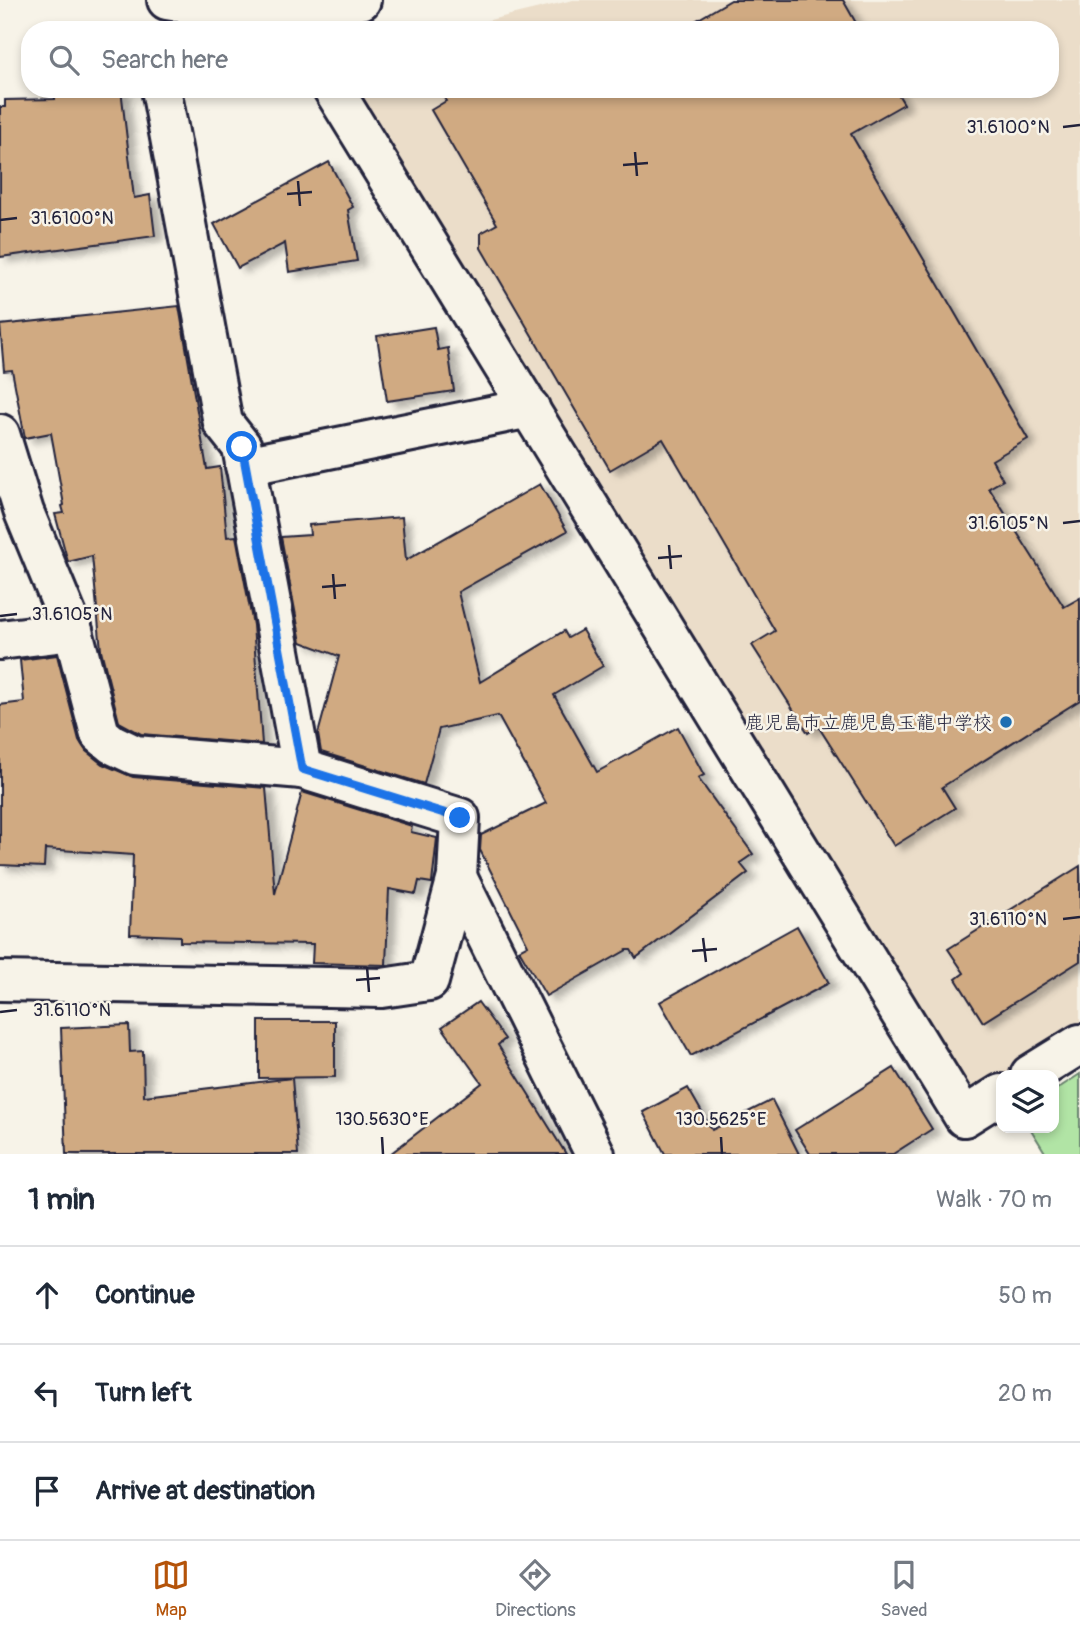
<!DOCTYPE html>
<meta charset="utf-8">
<style>
:root{--surface:#fff;--page:#f6f6f7;--text:#1f2937;--muted:#747a83;--line:#e0e1e3;--accent:#b45309}
body{margin:0;font-family:Pangolin,"Klee One",sans-serif;background:var(--page);color:var(--text)}
.controls{position:absolute;right:21px;bottom:21px;display:grid;overflow:hidden;border-radius:14px;box-shadow:0 4px 10px #0003}
.controls button{width:63px;height:63px;display:grid;place-items:center;padding:0;border:0;border-bottom:2px solid var(--line);background:var(--surface);color:var(--text);font:35px sans-serif}
.stop{position:absolute;width:21px;height:21px;margin:-16px;border:5px solid #1a73e8;border-radius:50%;background:#fff}
.stop.end{background:#1a73e8;border-color:#fff;box-shadow:0 2px 7px #0008}
.list{margin:0;padding:0;list-style:none}
h2{display:flex;justify-content:space-between;align-items:center;height:91px;margin:0;padding:0 28px;font-size:30px}
h2 small{font-size:23px;font-weight:400;color:var(--muted)}
.list li{display:grid;grid-template-columns:46px 1fr auto;gap:21px;align-items:center;box-sizing:border-box;height:98px;padding:0 28px;border-top:2px solid var(--line)}
.list b{display:block;font-size:26px;white-space:nowrap}
.list em{font-size:23px;font-style:normal;color:var(--muted)}
.icon{flex:none;width:38px;height:38px;fill:none;stroke:currentColor;stroke-width:2;stroke-linecap:round;stroke-linejoin:round}
.map{position:relative;flex:none;width:1080px;height:1154px;overflow:hidden}
.search{position:absolute;background:var(--surface);box-shadow:0 4px 10px #0003;left:21px;right:21px;top:21px;height:77px;display:flex;align-items:center;gap:18px;box-sizing:border-box;padding:0 24px;border-radius:28px;color:var(--muted);font-size:26px}
.sheet{height:385px;background:var(--surface)}
nav{display:flex;justify-content:space-around;align-items:center;box-sizing:border-box;height:98px;border-top:2px solid var(--line);background:var(--surface);font-size:19px;color:var(--muted)}
nav a{display:grid;justify-items:center;gap:4px}
nav .on{color:var(--accent)}
.map>svg:first-child{display:block}
</style>
<div class="map">
<svg width="1080" height="1154" viewBox="0 0 1080 1154">
<defs>
<filter id="shadow"><feDropShadow dx="8" dy="4.5" stdDeviation="3.5" flood-color="#0004"/></filter>
</defs>
<rect width="100%" height="100%" fill="#f7f3e8"/>
<filter id="ink" filterUnits="userSpaceOnUse"><feTurbulence type="fractalNoise" baseFrequency=".0143" numOctaves="2"/><feDisplacementMap in="SourceGraphic" scale="14" xChannelSelector="R" yChannelSelector="G"/><feConvolveMatrix kernelMatrix="1 2 1 2 8 2 1 2 1" color-interpolation-filters="sRGB"/></filter>
<g filter="url(#ink)">
<polygon fill="#ebddc9" points="573,0 1080,0 1080,1031 1010,1075 1001,1075 974,1098 350,89 1050,89 1050,30 448,30"/>
<polygon fill="#b1e4a5" stroke="#6a8370" stroke-width="2" points="1080,1074 1080,1154 1046,1154 1030,1128 1054,1128 1054,1091"/>
<g fill="#d0aa82" stroke="#22223b" stroke-width="2" filter="url(#shadow)">
<polygon points="731,0 843,0 860,30 680,30"/>
<polygon points="54,89 121,89 134,198 150,195 155,236 0,257 0,107 5,107 5,100 55,99"/>
<polygon points="439,89 895,89 904,104 851,134 1028,439 992,460 1003,480 989,488 1064,607 1080,598 1080,700 942,787 955,808 894,846 818,726 808,733 752,645 775,631 663,439 610,470 481,248 481,233 497,224 431,110 446,101"/>
<polygon points="329,162 353,207 348,210 357,261 289,272 285,243 238,268 214,224"/>
<polygon points="179,306 207,469 220,467 227,537 236,536 237,541 253,625 262,744 141,734 119,722 101,650 92,556 68,562 55,514 64,513 62,506 64,505 51,433 25,438 12,370 4,371 0,325"/>
<polygon points="434,327 438,350 448,348 454,391 387,401 377,336"/>
<polygon points="540,484 567,531 458,592 480,682 564,631 568,638 582,630 603,666 554,695 597,772 678,727 704,775 698,778 753,854 740,863 748,873 636,958 631,950 627,950 546,996 519,950 528,945 480,850 481,835 546,803 498,716 439,729 424,784 321,752 318,734 339,656 301,642 281,537 310,535 309,525 402,517 406,560"/>
<polygon points="57,655 79,740 86,751 102,764 133,777 266,788 275,894 302,792 412,826 411,832 437,838 432,883 419,881 416,894 389,889 386,965 312,963 313,944 180,942 180,936 130,934 133,855 45,849 44,867 0,865 0,705 24,702 20,660"/>
<polygon points="1080,866 1080,961 983,1022 956,979 964,973 948,949"/>
<polygon points="797,926 829,983 691,1056 660,1002"/>
<polygon points="478,1002 505,1039 498,1045 566,1154 390,1154 482,1083 442,1027"/>
<polygon points="259,1021 335,1021 335,1077 259,1078"/>
<polygon points="129,1025 130,1052 143,1051 144,1096 292,1078 298,1154 66,1154 61,1028"/>
<polygon points="894,1068 932,1129 893,1154 810,1154 795,1130"/>
<polygon points="688,1088 712,1130 772,1100 799,1154 665,1154 643,1112"/>
</g>
<g fill="none" stroke-linecap="round" stroke-linejoin="round">
<g stroke="#22223b" stroke-width="44">
<g id="minor">
<polyline points="167,0 232,11 307,11 361,0"/>
<polyline points="333,89 964,1117 1001,1094"/>
<polyline points="0,434 24,512 73,631 100,734 112,744 135,755 302,769"/>
<polyline points="245,466 530,408"/>
<polyline points="0,640 73,631"/>
<polyline points="457,877 595,1154"/>
<polyline points="0,981 382,988 429,981 457,877 460,818 302,769 242,447 223,423 161,89"/>
<polyline points="1030,1075 1080,1044"/>
</g>
</g>
<use href="#minor" stroke="#f7f3e8" stroke-width="38"/>
</g>
</g>
<g fill="none" stroke-linecap="round" stroke-linejoin="round" filter="url(#ink)">
<polyline stroke="#1a73e8" stroke-width="9" points="242,447 302,769 460,818"/>
</g>
<path fill="none" stroke="#22223b" stroke-width="2.5" d="M1063,127L1080,125M635,152L637,176M623,165L648,163M298,181L300,206M287,194L312,192M0,220L17,218M1063,523L1080,521M669,545L671,569M658,558L682,556M333,574L335,599M322,587L346,585M0,616L17,614M1063,919L1080,917M703,938L706,962M692,951L717,949M367,967L369,992M356,980L380,978M0,1012L17,1010M382,1137L383,1154M721,1137L722,1154"/>
<circle fill="#1f6fb2" stroke="#f7f3e8" stroke-width="2.5" cx="1006" cy="722" r="7"/>
<g text-anchor="middle" stroke-width="5" stroke-linejoin="round" paint-order="stroke">
<g font-size="19" fill="#22223b" stroke="#f7f3e8" text-anchor="end">
<text x="992" y="729">鹿児島市立鹿児島玉龍中学校</text>
</g>
</g>
<g font-size="18" text-anchor="middle" fill="#22223b" stroke="#f7f3e8" stroke-width="5" stroke-linejoin="round" paint-order="stroke">
<text x="1008" y="133">31.6100°N</text>
<text x="72" y="224">31.6100°N</text>
<text x="1008" y="529">31.6105°N</text>
<text x="72" y="620">31.6105°N</text>
<text x="1008" y="925">31.6110°N</text>
<text x="72" y="1016">31.6110°N</text>
<text x="382" y="1125">130.5630°E</text>
<text x="721" y="1125">130.5625°E</text>
</g>
</svg>
<div class="controls">
<button><svg class="icon" aria-label="layers" viewBox="0 0 24 24"><path d="M12 4l9 5-9 5-9-5zM3 14l9 5 9-5"/></svg></button>
</div>
<div class="stop" style="left:242px;top:447px"></div>
<div class="stop end" style="left:460px;top:818px"></div>
<div class="search"><svg class="icon" aria-label="search" viewBox="0 0 24 24"><circle cx="10" cy="10" r="6"/><path d="M15 15l6 6"/></svg>Search here</div>
</div>
<section class="sheet">
<h2>1 min<small>Walk · 70 m</small></h2>
<ul class="list">
<li><svg class="icon" aria-label="ahead" viewBox="0 0 24 24"><path d="M12 20V5M6 11l6-6 6 6"/></svg><div><b>Continue</b></div><em>50 m</em></li>
<li><svg class="icon" aria-label="left" viewBox="0 0 24 24"><path d="M17 20v-9H6M10 6l-5 5 5 5"/></svg><div><b>Turn left</b></div><em>20 m</em></li>
<li><svg class="icon" aria-label="arrive" viewBox="0 0 24 24"><path d="M6 21V4h12l-3 4 3 4H6"/></svg><div><b>Arrive at destination</b></div></li>
</ul>
</section>
<nav>
<a class="on"><svg class="icon" aria-label="map" viewBox="0 0 24 24"><path d="M3 6l6-2 6 2 6-2v14l-6 2-6-2-6 2zM9 4v14M15 6v14"/></svg>Map</a>
<a><svg class="icon" aria-label="directions" viewBox="0 0 24 24"><path d="M12 3l9 9-9 9-9-9zM9 14v-3h6M13 9l2 2-2 2"/></svg>Directions</a>
<a><svg class="icon" aria-label="saved" viewBox="0 0 24 24"><path d="M7 4h10v16l-5-4-5 4z"/></svg>Saved</a>
</nav>
